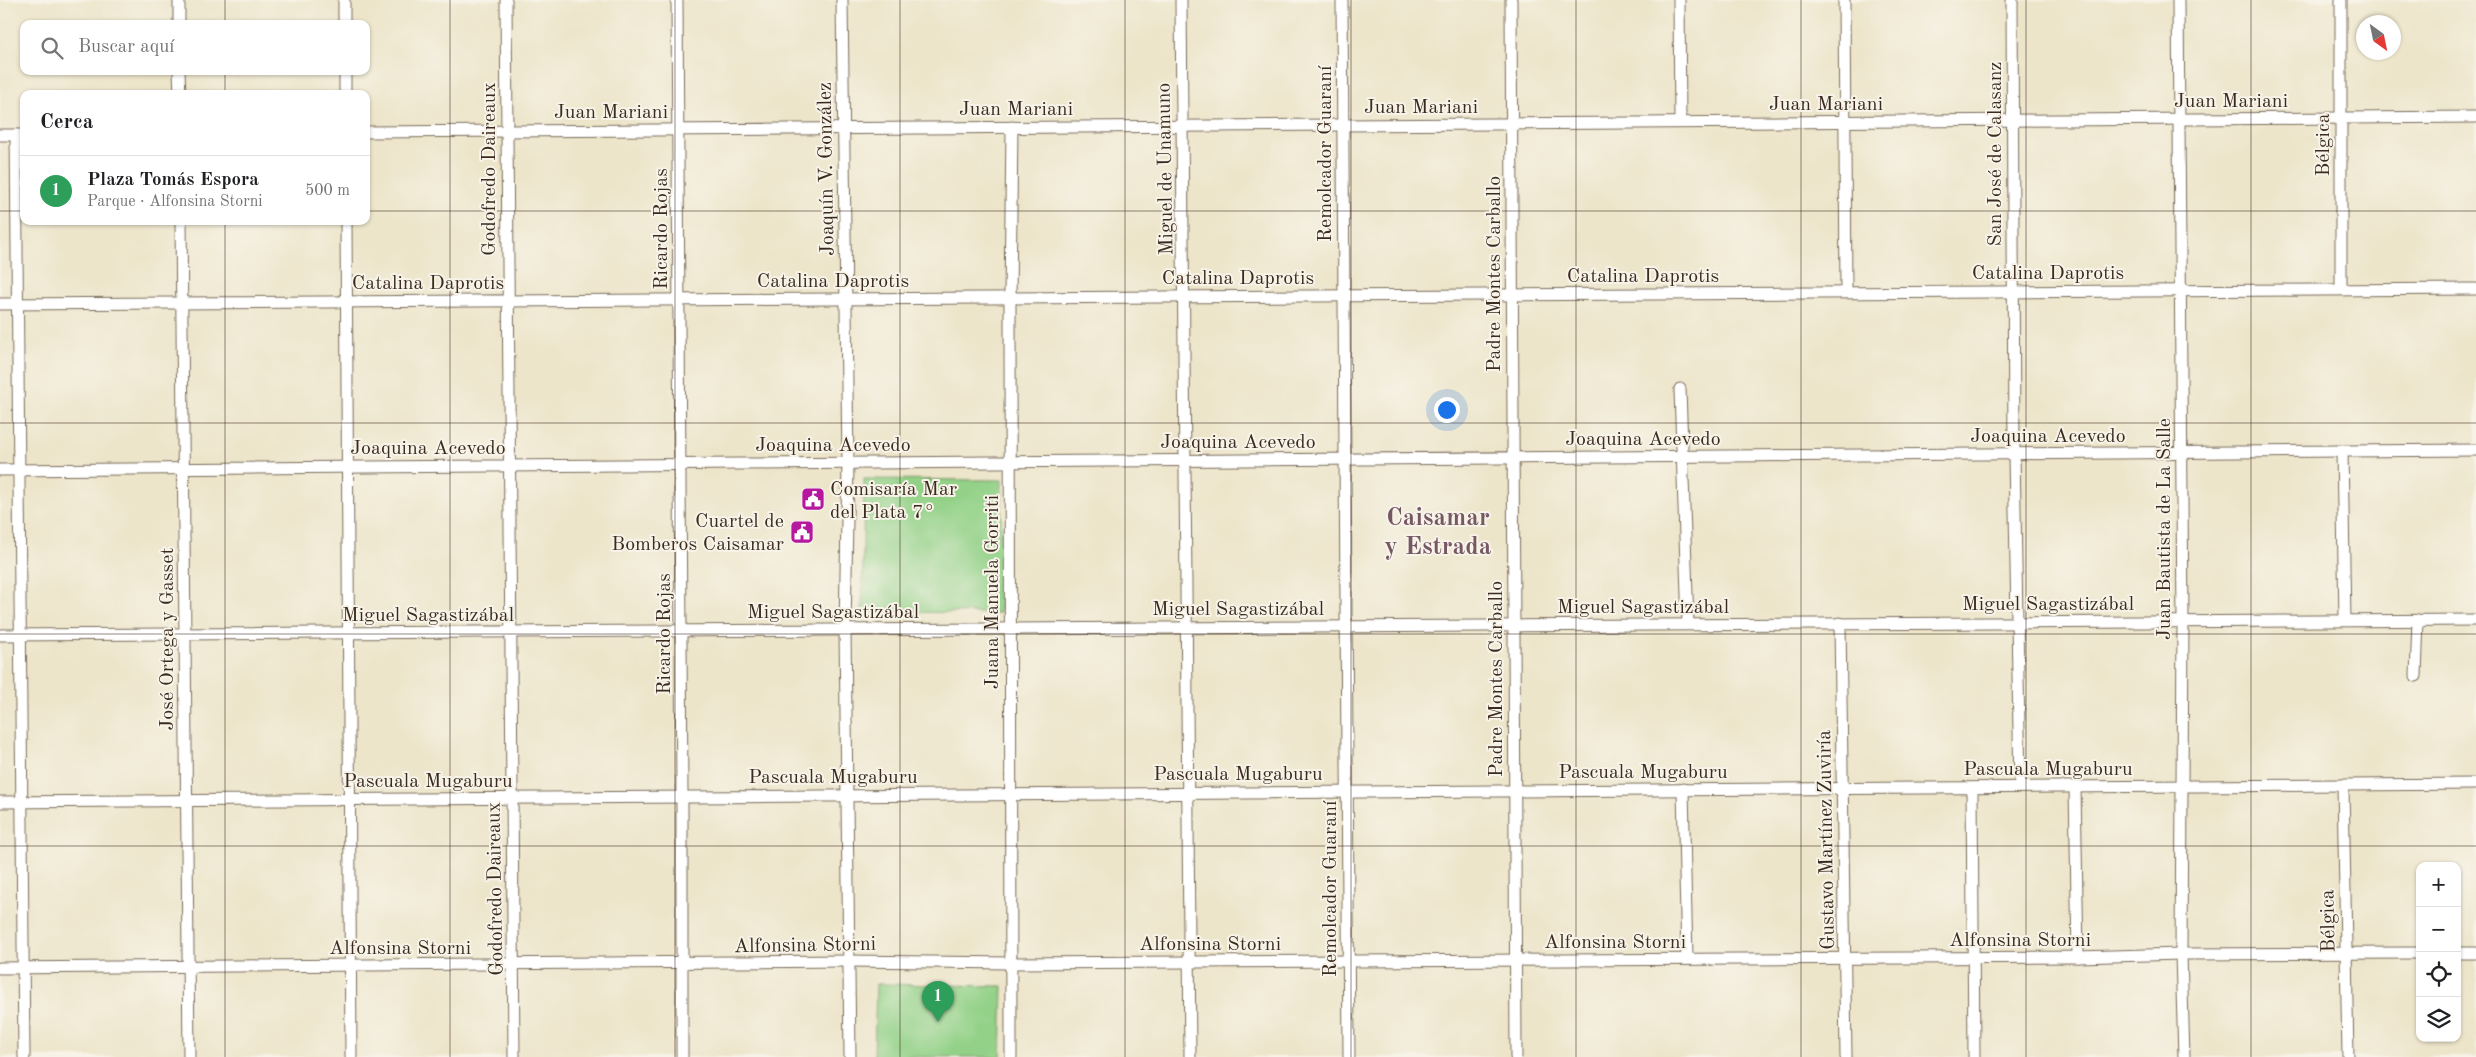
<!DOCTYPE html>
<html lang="es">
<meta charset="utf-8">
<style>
:root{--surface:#fff;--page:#f6f6f6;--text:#202124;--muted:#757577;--line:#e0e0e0;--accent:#0b8043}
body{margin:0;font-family:"Old Standard TT",serif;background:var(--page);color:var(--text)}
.controls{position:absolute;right:15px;bottom:15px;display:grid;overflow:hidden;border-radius:10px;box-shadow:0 1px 4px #0004}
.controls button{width:45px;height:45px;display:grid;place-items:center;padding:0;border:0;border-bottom:1px solid var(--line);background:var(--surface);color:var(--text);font:25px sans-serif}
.compass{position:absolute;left:2356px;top:15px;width:45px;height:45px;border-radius:50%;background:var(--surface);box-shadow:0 1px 4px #0004;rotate:147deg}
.you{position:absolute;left:1446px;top:409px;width:18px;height:18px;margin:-12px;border:4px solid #fff;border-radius:50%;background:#1a73e8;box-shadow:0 0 0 8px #1a73e833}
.badge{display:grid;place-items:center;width:32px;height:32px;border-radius:50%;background:var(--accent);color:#fff;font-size:16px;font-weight:700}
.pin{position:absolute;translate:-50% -41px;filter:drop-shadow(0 1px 2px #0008)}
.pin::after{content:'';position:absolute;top:26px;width:18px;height:15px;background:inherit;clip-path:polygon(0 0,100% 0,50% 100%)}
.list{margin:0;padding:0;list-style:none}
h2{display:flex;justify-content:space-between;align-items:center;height:65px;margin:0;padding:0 20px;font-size:21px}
h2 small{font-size:16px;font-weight:400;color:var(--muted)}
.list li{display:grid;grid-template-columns:32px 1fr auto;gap:15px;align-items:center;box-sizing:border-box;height:70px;padding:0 20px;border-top:1px solid var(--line)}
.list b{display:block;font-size:19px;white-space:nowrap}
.list p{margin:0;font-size:16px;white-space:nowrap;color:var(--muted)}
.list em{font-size:16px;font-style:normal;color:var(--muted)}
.icon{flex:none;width:28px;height:28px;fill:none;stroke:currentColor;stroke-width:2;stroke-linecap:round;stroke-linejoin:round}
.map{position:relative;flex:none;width:2476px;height:1057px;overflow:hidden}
.search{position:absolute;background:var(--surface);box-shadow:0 1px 4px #0004;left:20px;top:20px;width:350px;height:55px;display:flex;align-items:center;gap:12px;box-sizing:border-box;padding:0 18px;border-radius:10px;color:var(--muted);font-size:19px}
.panel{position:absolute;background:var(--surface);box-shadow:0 1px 4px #0004;left:20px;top:90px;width:350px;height:135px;border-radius:10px}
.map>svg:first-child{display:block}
</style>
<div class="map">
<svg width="2476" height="1057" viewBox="0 0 2476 1057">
<rect width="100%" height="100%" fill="#f7f3e8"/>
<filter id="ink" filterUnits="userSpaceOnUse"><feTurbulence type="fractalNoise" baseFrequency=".02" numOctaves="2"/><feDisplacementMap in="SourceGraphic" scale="10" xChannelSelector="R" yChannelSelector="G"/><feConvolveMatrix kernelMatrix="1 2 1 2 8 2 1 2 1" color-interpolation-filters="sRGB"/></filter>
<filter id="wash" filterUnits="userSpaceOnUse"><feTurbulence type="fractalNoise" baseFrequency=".0096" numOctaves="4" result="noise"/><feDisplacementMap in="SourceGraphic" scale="20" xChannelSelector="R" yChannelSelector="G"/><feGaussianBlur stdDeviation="1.12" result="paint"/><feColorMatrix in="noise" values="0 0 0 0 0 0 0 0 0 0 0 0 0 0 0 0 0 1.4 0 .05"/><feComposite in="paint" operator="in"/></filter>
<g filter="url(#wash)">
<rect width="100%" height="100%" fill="#ede5ca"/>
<g fill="#92d187" stroke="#667e52">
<polygon points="864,479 1002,480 1000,613 862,612"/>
<polygon points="876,984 1003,986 1001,1057 874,1057"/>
</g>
</g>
<g filter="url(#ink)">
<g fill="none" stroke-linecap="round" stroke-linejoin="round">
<g stroke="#796b5a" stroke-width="13">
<g id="minor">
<polyline points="179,0 179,24"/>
<polyline points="344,0 344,24"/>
<polyline points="506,0 514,1057"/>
<polyline points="677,0 682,796 682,1057"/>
<polyline points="842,0 848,463 845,629 850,1057"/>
<polyline points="1181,0 1190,1057"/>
<polyline points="1342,0 1349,1057"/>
<polyline points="1511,0 1516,1057"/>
<polyline points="1679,0 1680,122"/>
<polyline points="1844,0 1846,292"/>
<polyline points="2012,0 2014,454 2020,787"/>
<polyline points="2178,0 2183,621 2181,954 2184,1057"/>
<polyline points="2341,0 2341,289"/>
<polyline points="179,71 180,94"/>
<polyline points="345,71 345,94"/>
<polyline points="366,132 2476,117"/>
<polyline points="0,135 22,135"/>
<polyline points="16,135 24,1057"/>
<polyline points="181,221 189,1057"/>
<polyline points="346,221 351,1057"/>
<polyline points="0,304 2476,289"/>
<polyline points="1680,389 1688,624"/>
<polyline points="2342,451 2345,620"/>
<polyline points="0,470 2476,450"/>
<polyline points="1840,623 1846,1057"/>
<polyline points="0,635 2476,620"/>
<polyline points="2416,676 2418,620"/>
<polyline points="2343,785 2348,1057"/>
<polyline points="2075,787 2078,957"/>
<polyline points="1972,788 1974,1057"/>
<polyline points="1683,789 1687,959"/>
<polyline points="0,802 2476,784"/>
<polyline points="2457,953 2476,953"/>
<polyline points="0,968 849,961 1010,963 2078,957 2181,954 2420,953"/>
<polyline points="1011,1057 1010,298 1012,127"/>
</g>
</g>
<use href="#minor" stroke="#fff" stroke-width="11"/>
</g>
</g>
<path fill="none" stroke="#3b2a1e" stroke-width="1" stroke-opacity="0.55" d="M225,0V24M450,0V1057M675,0V1057M900,0V1057M1125,0V1057M1351,0V1057M1576,0V1057M1801,0V1057M2026,0V1057M2251,0V1057M225,71V94M0,211H24M366,211H2476M225,221V1057M0,423H2476M0,634H2476M0,846H2476"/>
<defs>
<g id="civic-square" transform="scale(1.25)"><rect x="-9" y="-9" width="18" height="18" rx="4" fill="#b5179e" stroke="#f7f3e8"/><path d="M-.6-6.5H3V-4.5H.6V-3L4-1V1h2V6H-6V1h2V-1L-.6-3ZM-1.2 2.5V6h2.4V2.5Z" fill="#fff"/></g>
</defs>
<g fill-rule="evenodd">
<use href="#civic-square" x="813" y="499"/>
<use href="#civic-square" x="802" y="532"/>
</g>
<g text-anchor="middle" stroke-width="4" stroke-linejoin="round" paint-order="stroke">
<g font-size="20" fill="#3b2a1e" stroke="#f7f3e8">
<text x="2231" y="107">Juan Mariani</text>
<text x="1826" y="110">Juan Mariani</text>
<text x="1421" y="113">Juan Mariani</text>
<text x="1016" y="115">Juan Mariani</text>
<text x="611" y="118">Juan Mariani</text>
<text transform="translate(2322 145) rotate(-90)" y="7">Bélgica</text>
<text transform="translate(1324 154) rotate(-90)" y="7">Remolcador Guaraní</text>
<text transform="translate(1994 154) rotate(-90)" y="7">San José de Calasanz</text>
<text transform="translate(488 169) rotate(-90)" y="7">Godofredo Daireaux</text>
<text transform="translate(825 169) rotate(-91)" y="7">Joaquín V. González</text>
<text transform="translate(1164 169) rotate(-91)" y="7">Miguel de Unamuno</text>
<text transform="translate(660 229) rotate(-90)" y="7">Ricardo Rojas</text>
<text x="2048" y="279">Catalina Daprotis</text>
<text transform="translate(1493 274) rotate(-90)" y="7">Padre Montes Carballo</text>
<text x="1643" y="282">Catalina Daprotis</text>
<text x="1238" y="284">Catalina Daprotis</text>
<text x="833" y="287">Catalina Daprotis</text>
<text x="428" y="289">Catalina Daprotis</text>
<text x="2048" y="442">Joaquina Acevedo</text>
<text x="1643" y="445">Joaquina Acevedo</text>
<text x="1238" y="448">Joaquina Acevedo</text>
<text x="833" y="451">Joaquina Acevedo</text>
<text x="428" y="454">Joaquina Acevedo</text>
<text transform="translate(2163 529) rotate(-90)" y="7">Juan Bautista de La Salle</text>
<text transform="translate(991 592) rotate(-90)" y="7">Juana Manuela Gorriti</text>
<text x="2048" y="610">Miguel Sagastizábal</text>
<text x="1643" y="613">Miguel Sagastizábal</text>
<text x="1238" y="615">Miguel Sagastizábal</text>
<text x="833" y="618">Miguel Sagastizábal</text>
<text x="428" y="621">Miguel Sagastizábal</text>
<text transform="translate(663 634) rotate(-90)" y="7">Ricardo Rojas</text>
<text transform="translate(166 639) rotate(-90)" y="7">José Ortega y Gasset</text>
<text transform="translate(1495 679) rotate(-90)" y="7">Padre Montes Carballo</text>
<text x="2048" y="775">Pascuala Mugaburu</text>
<text x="1643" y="778">Pascuala Mugaburu</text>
<text x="1238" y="780">Pascuala Mugaburu</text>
<text x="833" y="783">Pascuala Mugaburu</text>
<text x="428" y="787">Pascuala Mugaburu</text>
<text transform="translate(1825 840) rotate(-91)" y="7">Gustavo Martínez Zuviría</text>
<text transform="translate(494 889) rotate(-91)" y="7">Godofredo Daireaux</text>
<text transform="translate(1329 889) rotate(-90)" y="7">Remolcador Guaraní</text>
<text transform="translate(2327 921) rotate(-91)" y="7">Bélgica</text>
<text x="2020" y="946">Alfonsina Storni</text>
<text x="1615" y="948">Alfonsina Storni</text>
<text x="1210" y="950">Alfonsina Storni</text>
<text transform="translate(805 944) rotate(-1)" y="7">Alfonsina Storni</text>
<text x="400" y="954">Alfonsina Storni</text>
</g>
<g font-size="20" fill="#3b2a1e" stroke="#f7f3e8" text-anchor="start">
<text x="830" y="495">Comisaría Mar<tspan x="830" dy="23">del Plata 7°</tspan></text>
<text x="784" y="527" text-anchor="end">Cuartel de<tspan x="784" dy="23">Bomberos Caisamar</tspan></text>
</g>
<g font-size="25" font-weight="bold" fill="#755864" stroke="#f7f3e8">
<text x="1438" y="525">Caisamar<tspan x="1438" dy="29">y Estrada</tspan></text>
</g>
</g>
</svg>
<div class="controls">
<button>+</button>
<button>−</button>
<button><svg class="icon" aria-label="locate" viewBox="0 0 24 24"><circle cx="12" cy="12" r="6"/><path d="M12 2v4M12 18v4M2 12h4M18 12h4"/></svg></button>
<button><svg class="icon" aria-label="layers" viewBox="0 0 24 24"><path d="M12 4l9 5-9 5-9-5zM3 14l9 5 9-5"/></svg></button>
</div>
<svg class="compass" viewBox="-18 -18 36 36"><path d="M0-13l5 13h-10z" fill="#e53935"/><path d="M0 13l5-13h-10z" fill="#757577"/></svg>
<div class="you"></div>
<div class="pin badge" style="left:938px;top:1022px;background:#2e9e5b">1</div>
<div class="search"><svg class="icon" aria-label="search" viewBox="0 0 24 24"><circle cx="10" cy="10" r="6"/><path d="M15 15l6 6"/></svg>Buscar aquí</div>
<section class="panel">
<h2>Cerca<small></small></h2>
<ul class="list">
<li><span class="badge" style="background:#2e9e5b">1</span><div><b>Plaza Tomás Espora</b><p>Parque · Alfonsina Storni</p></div><em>500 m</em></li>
</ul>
</section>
</div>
